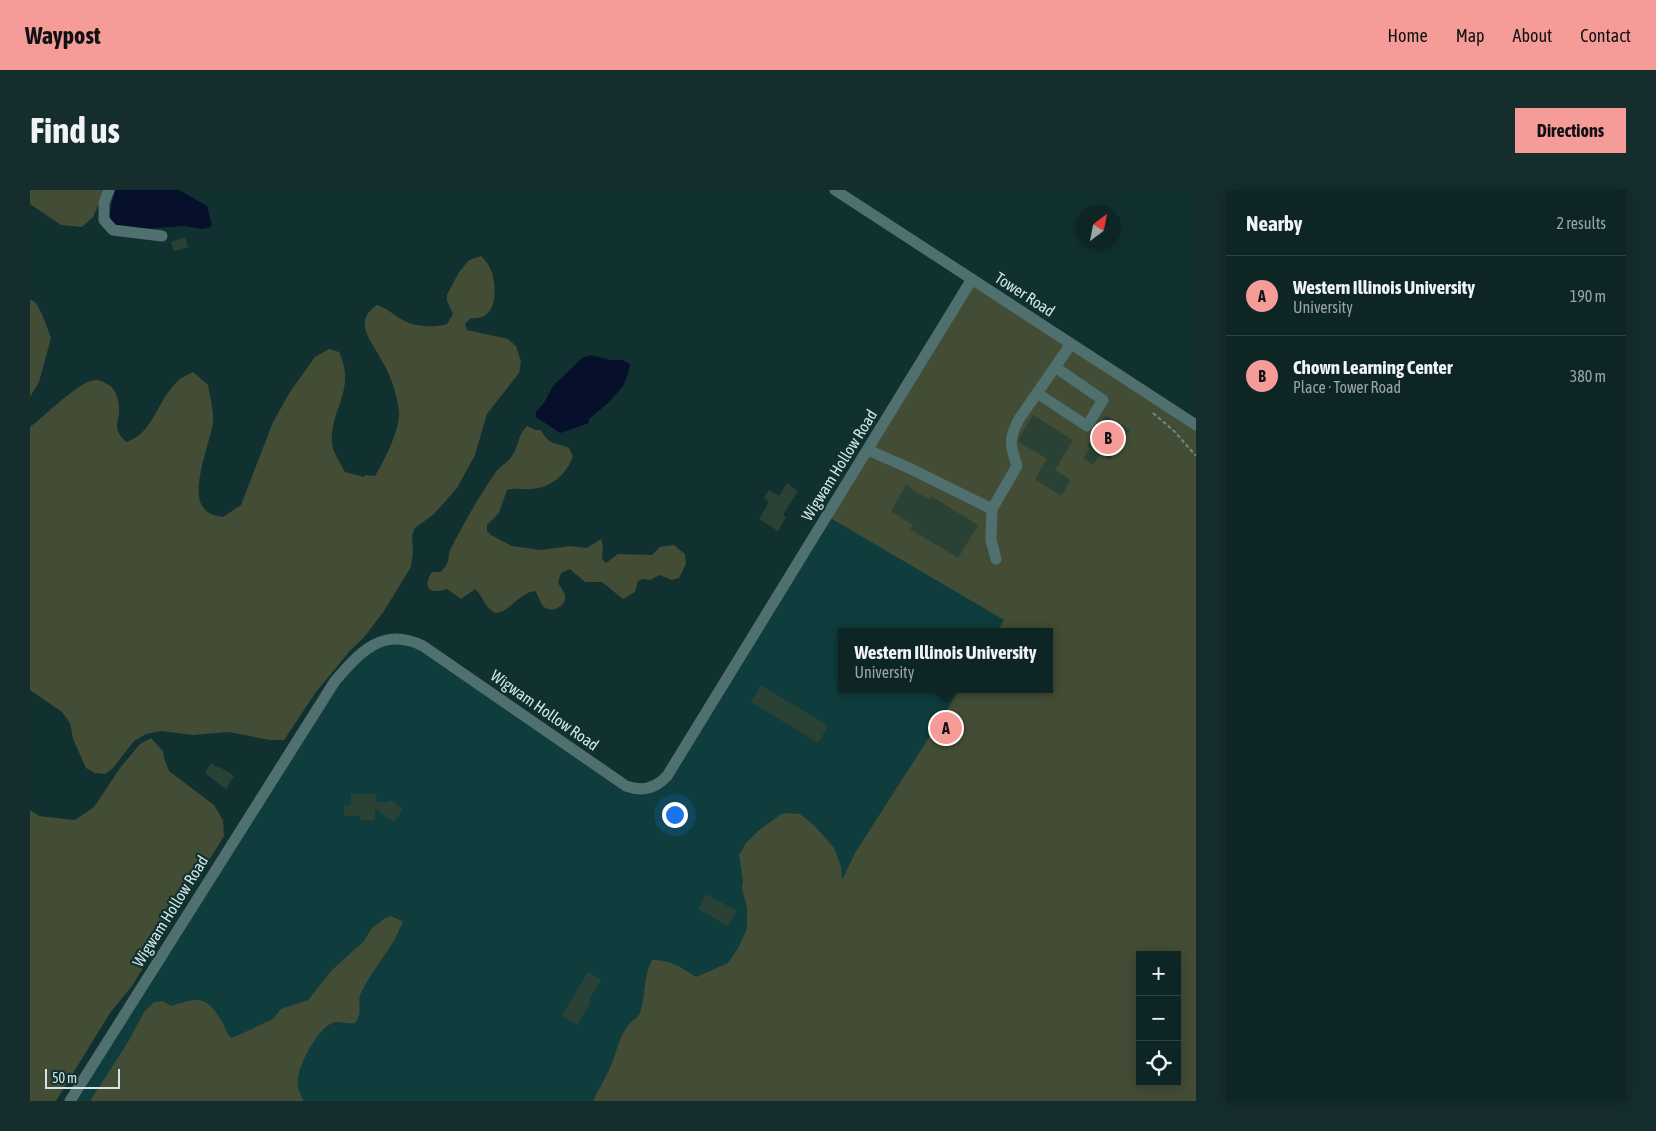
<!DOCTYPE html>
<meta charset="utf-8">
<style>
:root{--surface:#0d2525;--page:#162d2d;--text:#f1f3f6;--muted:#9aa5a7;--line:#2d4242;--accent:#f59b98}
body{margin:0;font-family:"Asap Condensed",sans-serif;background:var(--page);color:var(--text)}
.controls{position:absolute;right:15px;bottom:15px;display:grid;overflow:hidden;border-radius:0px;box-shadow:0 2px 12px #0003}
.controls button{width:45px;height:45px;display:grid;place-items:center;padding:0;border:0;border-bottom:1px solid var(--line);background:var(--surface);color:var(--text);font:25px sans-serif}
.compass{position:absolute;left:1046px;top:15px;width:45px;height:45px;border-radius:50%;background:var(--surface);box-shadow:0 2px 12px #0003;rotate:32deg}
.scale{position:absolute;left:15px;bottom:12px;width:75px;box-sizing:border-box;padding-left:5px;border:2px solid #d3e4e4;border-top:0;font-size:14px;line-height:18px;white-space:nowrap;color:#d3e4e4;-webkit-text-stroke:4px #113131;paint-order:stroke}
.you{position:absolute;left:644px;top:624px;width:18px;height:18px;margin:-12px;border:4px solid #fff;border-radius:50%;background:#1a73e8;box-shadow:0 0 0 8px #1a73e833}
.badge{display:grid;place-items:center;width:32px;height:32px;border-radius:50%;background:var(--accent);color:#111;font-size:16px;font-weight:700}
.pin{position:absolute;translate:-50% -50%;border:2px solid #fff;box-shadow:0 1px 5px #0006}
.popup{position:absolute;left:808px;top:438px;width:215px;height:65px;box-sizing:border-box;display:grid;place-content:center;border-radius:0px;background:var(--surface);filter:drop-shadow(0 1px 4px #0005);font-size:16px;white-space:nowrap;color:var(--muted)}
.popup b{font-size:19px;color:var(--text)}
.popup::after{content:'';position:absolute;left:50%;top:100%;margin-left:-10px;border:10px solid transparent;border-top-color:var(--surface)}
.list{margin:0;padding:0;list-style:none}
h2{display:flex;justify-content:space-between;align-items:center;height:65px;margin:0;padding:0 20px;font-size:21px}
h2 small{font-size:16px;font-weight:400;color:var(--muted)}
.list li{display:grid;grid-template-columns:32px 1fr auto;gap:15px;align-items:center;box-sizing:border-box;height:80px;padding:0 20px;border-top:1px solid var(--line)}
.list b{display:block;font-size:19px;white-space:nowrap}
.list p{margin:0;font-size:16px;white-space:nowrap;color:var(--muted)}
.list em{font-size:16px;font-style:normal;color:var(--muted)}
.icon{flex:none;width:28px;height:28px;fill:none;stroke:currentColor;stroke-width:2;stroke-linecap:round;stroke-linejoin:round}
.map{position:relative;flex:none;width:1166px;height:911px;overflow:hidden;border-radius:0px}
header{display:flex;align-items:center;gap:30px;box-sizing:border-box;height:70px;padding:0 25px;background:var(--accent);color:#111}
header strong{font-size:24px}
nav{display:flex;gap:28px;margin-inline-start:auto;font-size:18px}
.intro{display:flex;align-items:center;justify-content:space-between;box-sizing:border-box;height:120px;padding:0 30px}
h1{margin:0;font-size:35px}
.button{padding:12px 22px;border-radius:0px;background:var(--accent);color:#111;font-size:18px;font-weight:700}
main{display:flex;gap:30px;padding:0 30px}
aside{flex:1;background:var(--surface);border-radius:0px;box-shadow:0 2px 12px #0003}
.map>svg:first-child{display:block}
</style>
<header>
<strong>Waypost</strong>
<nav><a>Home</a><a>Map</a><a>About</a><a>Contact</a></nav>
</header>
<div class="intro"><h1>Find us</h1><a class="button">Directions</a></div>
<main>
<div class="map">
<svg width="1166" height="911" viewBox="0 0 1166 911">
<rect width="100%" height="100%" fill="#113131"/>
<path fill="#0f3c3c" fill-rule="evenodd" d="M942,89L1166,235V911H41L305,491L332,464L375,449L596,596L626,595ZM812,442H1020V499H812ZM1110,765H1147V892H1110Z"/>
<g fill="#434c35" fill-rule="evenodd">
<polygon points="0,0 75,0 63,27 52,37 31,35 0,14"/>
<path d="M451,66C456,71 460,76 462,83C467,101 467,131 441,128L435,134L437,140L478,149L486,156L491,172L489,183L457,224L445,265L427,298L404,324L385,338L382,345L383,362L381,377L354,421L335,446L319,462L286,502L254,550H240L198,542L163,545L131,541L116,544L104,551L83,578L75,584L65,583L56,578L43,549L40,533L32,522L0,500V237C14,227 51,189 66,190C69,190 74,192 77,194C86,198 88,208 89,217C90,234 81,237 96,252C123,244 127,211 146,193C150,188 157,185 163,182L178,195C180,207 184,221 183,233C180,252 160,301 173,317C178,324 185,326 193,327L211,315L243,232L260,202L285,167L299,159L309,162C327,201 299,220 302,254C303,262 311,274 315,282L334,287L335,285L345,286C354,271 370,240 369,222C367,204 361,186 352,171C343,152 321,132 347,115C360,120 361,123 371,129C383,137 404,138 417,134L423,124L417,111V105L429,82L439,70Z"/>
<path d="M942,89L1166,235V911H563C569,898 577,886 582,873C587,861 589,847 597,837C600,831 607,829 610,823C616,805 613,786 622,770C639,769 653,778 666,787L698,773L708,758L717,739V718L712,699L713,690L709,665L716,653L728,641L751,624L760,623L770,624L784,635L804,658L811,676L812,690L825,663L930,499H1020V442H967L974,430L797,326ZM1110,765H1147V892H1110Z"/>
<polygon points="0,109 6,113 12,124 21,148 9,192 0,207"/>
<path d="M497,236L505,240H511C520,257 524,251 539,258L543,266C537,284 521,298 501,299C493,300 486,297 477,300L469,323L457,335V341L461,345L482,356L511,360L540,356L557,358L571,349L573,356L572,369L576,373L588,364L622,365L630,357L644,355L655,364L656,374L649,388L642,390L629,385L620,390L613,389L608,391L605,402L593,409L572,392H555L540,379L531,383L528,392C530,397 535,402 535,407C536,417 521,423 514,417C510,414 509,407 506,402L504,401C488,404 482,420 466,423C454,418 454,407 445,399L431,409L417,399C414,400 411,401 408,401C394,402 396,390 402,382H410C417,377 419,370 419,362C433,335 448,307 466,282C470,276 478,273 482,266C489,256 488,244 497,236Z"/>
<polygon points="121,548 133,561 134,568 139,581 184,615 193,630 194,646 102,796 80,823 26,911 0,911 0,620 9,626 45,630 64,617 90,578 110,554"/>
<path d="M361,726L372,731V734C362,759 344,777 332,801C325,814 335,820 325,833C317,835 309,830 302,833C287,839 265,880 268,896C268,901 272,907 274,911H60L98,852L114,822L124,812L133,811L141,816C169,808 176,804 192,832C195,837 196,841 199,846L202,848L243,829L251,819L278,810L302,780L334,751L341,739L355,728Z"/>
</g>
<g fill="#06102a">
<polygon points="85,0 149,0 177,16 182,35 179,38 171,39 155,36 111,39 85,35 79,26"/>
<polygon points="560,165 580,170 592,170 600,174 599,181 593,196 579,212 559,229 559,233 530,243 506,227 506,222 514,213 523,196 552,168"/>
</g>
<g fill="#2a4236">
<polygon points="155,47 158,57 144,61 141,52"/>
<polygon points="1003,225 1043,250 1025,280 1041,290 1031,306 1005,289 1017,269 989,252 989,248"/>
<polygon points="1076,225 1100,240 1080,270 1070,264 1063,275 1053,268 1060,258 1057,256"/>
<polygon points="757,293 768,301 753,325 756,327 748,341 729,329 739,312 734,308 739,300 749,306"/>
<polygon points="876,295 899,310 901,306 948,335 928,368 880,339 883,335 861,321"/>
<polygon points="731,495 798,536 788,553 721,512"/>
<polygon points="181,573 187,577 188,576 204,586 196,599 175,583"/>
<polygon points="321,604 345,604 347,612 359,612 361,610 373,619 364,632 345,618 345,630 330,630 330,626 314,626 314,615 321,615"/>
<polygon points="676,704 707,721 698,736 668,719"/>
<polygon points="558,782 571,790 559,810 561,812 547,835 532,826"/>
</g>
<g fill="none" stroke-linecap="round" stroke-linejoin="round">
<polyline stroke="#6f8888" stroke-width="2" stroke-dasharray="4 2.5" stroke-linecap="butt" points="1123,223 1145,242 1166,266"/>
<g stroke="#507070" stroke-width="11">
<polyline points="79,0 74,13 74,30 83,40 132,46"/>
<polyline points="805,0 1166,235"/>
<polyline points="1007,203 1057,236 1073,210 1025,177"/>
<path d="M838,260L881,279L962,319L987,276C980,255 978,250 989,229L1041,154"/>
<polyline points="962,319 961,350 966,369"/>
<path d="M40,911L305,491C330,462 353,436 393,456L596,596C612,602 626,598 637,586L942,89"/>
</g>
</g>
<g text-anchor="middle" stroke-width="4.5" stroke-linejoin="round" paint-order="stroke">
<g font-size="16" fill="#d3e4e4" stroke="#113131">
<text transform="translate(995 104) rotate(33)" y="6">Tower Road</text>
<text transform="translate(809 275) rotate(-58)" y="6">Wigwam Hollow Road</text>
<text transform="translate(515 520) rotate(35)" y="6">Wigwam Hollow Road</text>
<text transform="translate(140 721) rotate(-58)" y="6">Wigwam Hollow Road</text>
</g>
</g>
</svg>
<div class="controls">
<button>+</button>
<button>−</button>
<button><svg class="icon" aria-label="locate" viewBox="0 0 24 24"><circle cx="12" cy="12" r="6"/><path d="M12 2v4M12 18v4M2 12h4M18 12h4"/></svg></button>
</div>
<svg class="compass" viewBox="-18 -18 36 36"><path d="M0-13l5 13h-10z" fill="#e53935"/><path d="M0 13l5-13h-10z" fill="#9aa5a7"/></svg>
<div class="scale">50 m</div>
<div class="you"></div>
<div class="pin badge" style="left:916px;top:538px">A</div>
<div class="popup"><b>Western Illinois University</b>University</div>
<div class="pin badge" style="left:1078px;top:248px">B</div>
</div>
<aside>
<h2>Nearby<small>2 results</small></h2>
<ul class="list">
<li><span class="badge">A</span><div><b>Western Illinois University</b><p>University</p></div><em>190 m</em></li>
<li><span class="badge">B</span><div><b>Chown Learning Center</b><p>Place · Tower Road</p></div><em>380 m</em></li>
</ul>
</aside>
</main>
